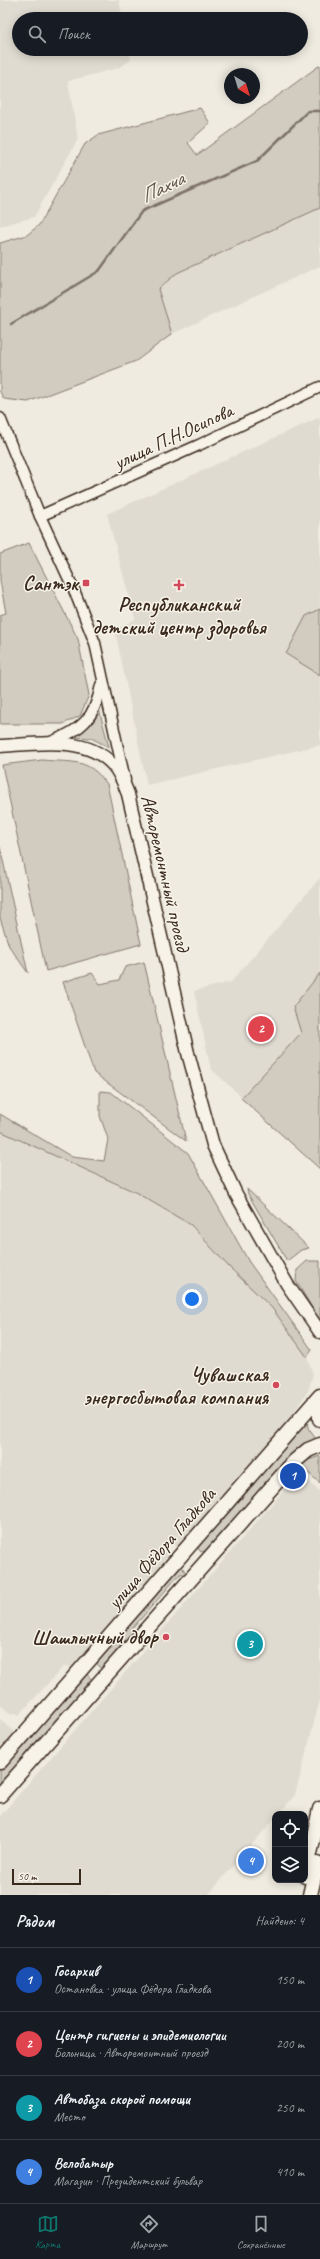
<!DOCTYPE html>
<html lang="ru">
<meta charset="utf-8">
<style>
:root{--surface:#171b24;--page:#242831;--text:#f1f3f6;--muted:#9ea1a6;--line:#363941;--accent:#0f766e}
body{margin:0;font-family:Caveat,sans-serif;background:var(--page);color:var(--text)}
.controls{position:absolute;right:12px;bottom:12px;display:grid;overflow:hidden;border-radius:8px;box-shadow:0 2px 10px #0003}
.controls button{width:36px;height:36px;display:grid;place-items:center;padding:0;border:0;border-bottom:1px solid var(--line);background:var(--surface);color:var(--text);font:20px sans-serif}
.compass{position:absolute;left:224px;top:68px;width:36px;height:36px;border-radius:50%;background:var(--surface);box-shadow:0 2px 10px #0003;rotate:142deg}
.scale{position:absolute;left:12px;bottom:10px;width:69px;box-sizing:border-box;padding-left:4px;border:2px solid #3b2a1e;border-top:0;font-size:11px;line-height:14px;white-space:nowrap;color:#3b2a1e;-webkit-text-stroke:3px #f7f3e8;paint-order:stroke}
.you{position:absolute;left:192px;top:1299px;width:14px;height:14px;margin:-10px;border:3px solid #fff;border-radius:50%;background:#1a73e8;box-shadow:0 0 0 6px #1a73e833}
.badge{display:grid;place-items:center;width:26px;height:26px;border-radius:50%;background:var(--accent);color:#fff;font-size:13px;font-weight:700}
.pin{position:absolute;translate:-50% -50%;border:2px solid #fff;box-shadow:0 1px 4px #0006}
.list{margin:0;padding:0;list-style:none}
h2{display:flex;justify-content:space-between;align-items:center;height:52px;margin:0;padding:0 16px;font-size:17px}
h2 small{font-size:13px;font-weight:400;color:var(--muted)}
.list li{display:grid;grid-template-columns:26px 1fr auto;gap:12px;align-items:center;box-sizing:border-box;height:64px;padding:0 16px;border-top:1px solid var(--line)}
.list b{display:block;font-size:15px;white-space:nowrap}
.list p{margin:0;font-size:13px;white-space:nowrap;color:var(--muted)}
.list em{font-size:13px;font-style:normal;color:var(--muted)}
.icon{flex:none;width:22px;height:22px;fill:none;stroke:currentColor;stroke-width:2;stroke-linecap:round;stroke-linejoin:round}
.map{position:relative;flex:none;width:320px;height:1895px;overflow:hidden}
.search{position:absolute;background:var(--surface);box-shadow:0 2px 10px #0003;left:12px;right:12px;top:12px;height:44px;display:flex;align-items:center;gap:10px;box-sizing:border-box;padding:0 14px;border-radius:22px;color:var(--muted);font-size:15px}
.sheet{height:308px;background:var(--surface)}
nav{display:flex;justify-content:space-around;align-items:center;box-sizing:border-box;height:56px;border-top:1px solid var(--line);background:var(--surface);font-size:11px;color:var(--muted)}
nav a{display:grid;justify-items:center;gap:2px}
nav .on{color:var(--accent)}
.map>svg:first-child{display:block}
</style>
<div class="map">
<svg width="320" height="1895" viewBox="0 0 320 1895">
<rect width="100%" height="100%" fill="#efebe0"/>
<filter id="ink" filterUnits="userSpaceOnUse"><feTurbulence type="fractalNoise" baseFrequency=".025" numOctaves="2"/><feDisplacementMap in="SourceGraphic" scale="8" xChannelSelector="R" yChannelSelector="G"/><feConvolveMatrix kernelMatrix="1 2 1 2 8 2 1 2 1" color-interpolation-filters="sRGB"/></filter>
<g filter="url(#ink)">
<g fill="#e0dbd0">
<polygon points="0,0 119,0 123,19 19,19 19,49 129,49 131,60 118,68 68,81 78,139 34,217 0,226"/>
<polygon points="320,208 320,266 172,334 158,289 177,273"/>
<polygon points="320,417 320,745 147,785 115,630 135,619 107,514"/>
<polygon points="320,878 320,1169 211,1069 194,991 231,982"/>
<polygon points="0,1131 135,1192 191,1225 228,1266 272,1308 307,1357 313,1374 308,1391 276,1438 177,1548 168,1541 162,1547 172,1556 73,1667 64,1666 19,1715 15,1713 11,1714 0,1705"/>
<polygon points="299,1473 320,1492 320,1700 295,1795 279,1814 275,1814 275,1818 208,1895 0,1895 0,1816"/>
<polygon points="0,1719 17,1735 0,1755"/>
</g>
<g fill="#d1cbc0" stroke="#867a6f">
<polygon points="320,65 320,208 177,273 158,289 172,334 136,361 28,402 4,399 0,392 0,243 27,235 39,225 85,144 98,135 200,108 210,123 188,143 197,155"/>
<polygon points="29,543 78,639 89,695 80,716 63,724 0,724 0,615 6,613 0,581 0,554"/>
<polygon points="320,609 320,675 286,654 306,616"/>
<polygon points="99,709 109,747 91,738 75,737 90,724"/>
<path d="M42,760C73,763 87,757 107,784L141,944L46,971L2,765Z"/>
<polygon points="0,847 28,973 9,946 0,918"/>
<polygon points="144,962 186,1141 94,1073 63,982 92,973 100,984 119,980 125,967"/>
<polygon points="320,973 320,1169 241,1098 301,1033 293,1007"/>
<polygon points="100,1091 111,1092 188,1153 249,1262 312,1350 307,1357 272,1308 228,1266 191,1225 135,1192 0,1131 0,1114 72,1157 104,1161 108,1139 100,1116"/>
<polygon points="247,1189 309,1248 301,1250 287,1261 248,1194"/>
<polygon points="307,1261 320,1261 320,1321 296,1281 297,1270"/>
<polygon points="307,1416 308,1428 318,1442 305,1445 289,1456 208,1550 201,1552 196,1546"/>
<polygon points="320,1456 320,1483 300,1466 308,1460"/>
<polygon points="178,1566 183,1568 186,1574 180,1574 131,1630 134,1636 104,1668 100,1667 95,1661"/>
<polygon points="86,1673 92,1680 0,1788 0,1765"/>
</g>
<g fill="none" stroke-linecap="round" stroke-linejoin="round">
<polyline stroke="#7e7266" stroke-width="2.5" points="11,324 99,271 142,211 257,161 308,111 320,111"/>
<g stroke="#3b2a1e" stroke-width="13">
<g id="minor">
<polyline points="0,418 40,516 74,590 95,643 125,780"/>
<polyline points="40,516 199,445 320,387"/>
<path d="M51,742C81,730 95,719 101,685"/>
</g>
</g>
<g stroke="#3b2a1e" stroke-width="15">
<path id="tertiary" d="M0,746C35,744 85,735 112,764C120,772 124,784 128,794L188,1053L213,1145L236,1194L287,1284L320,1332"/>
</g>
<g stroke="#3b2a1e" stroke-width="17">
<g id="secondary">
<polyline points="320,1399 320,1419"/>
<polyline points="0,1762 320,1396"/>
<polyline points="0,1795 295,1461 308,1450 320,1445"/>
<polyline points="305,1876 320,1809"/>
<polyline points="310,1895 317,1864"/>
</g>
</g>
<use href="#minor" stroke="#f7f3e8" stroke-width="10"/>
<use href="#tertiary" stroke="#f7f3e8" stroke-width="12"/>
<use href="#secondary" stroke="#f7f3e8" stroke-width="14"/>
</g>
</g>
<g fill="#d1495b" stroke="#f7f3e8" stroke-width="1.5">
<rect x="82" y="579" width="8" height="8" rx="2"/>
<path d="M177 579h4v4h4v4h-4v4h-4v-4h-4v-4h4z"/>
<circle cx="276" cy="1385" r="4"/>
<circle cx="166" cy="1637" r="4"/>
</g>
<g text-anchor="middle" stroke-width="3" stroke-linejoin="round" paint-order="stroke">
<g font-size="20" fill="#3b2a1e" stroke="#f7f3e8">
<text transform="translate(173 436) rotate(-25)" y="7">улица П.Н.Осипова</text>
<text transform="translate(166 873) rotate(77)" y="7">Авторемонтный проезд</text>
<text transform="translate(161 1548) rotate(-49)" y="7">улица Фёдора Гладкова</text>
</g>
<g font-size="20" font-weight="bold" fill="#3b2a1e" stroke="#f7f3e8" text-anchor="end">
<text x="78" y="590">Сантэк</text>
<text x="179" y="611" text-anchor="middle">Республиканский<tspan x="179" dy="23">детский центр здоровья</tspan></text>
<text x="268" y="1381">Чувашская<tspan x="268" dy="23">энергосбытовая компания</tspan></text>
<text x="158" y="1644">Шашлычный двор</text>
</g>
<g font-size="21" font-style="italic" fill="#625448" stroke="#f7f3e8">
<text transform="translate(162 187) rotate(-26)" y="7">Пахча</text>
</g>
</g>
</svg>
<div class="controls">
<button><svg class="icon" aria-label="locate" viewBox="0 0 24 24"><circle cx="12" cy="12" r="6"/><path d="M12 2v4M12 18v4M2 12h4M18 12h4"/></svg></button>
<button><svg class="icon" aria-label="layers" viewBox="0 0 24 24"><path d="M12 4l9 5-9 5-9-5zM3 14l9 5 9-5"/></svg></button>
</div>
<svg class="compass" viewBox="-18 -18 36 36"><path d="M0-13l5 13h-10z" fill="#e53935"/><path d="M0 13l5-13h-10z" fill="#9ea1a6"/></svg>
<div class="scale">50 m</div>
<div class="you"></div>
<div class="pin badge" style="left:293px;top:1476px;background:#1a4fb4">1</div>
<div class="pin badge" style="left:261px;top:1029px;background:#e0444e">2</div>
<div class="pin badge" style="left:250px;top:1644px;background:#0f9aa8">3</div>
<div class="pin badge" style="left:251px;top:1861px;background:#3f7fe0">4</div>
<div class="search"><svg class="icon" aria-label="search" viewBox="0 0 24 24"><circle cx="10" cy="10" r="6"/><path d="M15 15l6 6"/></svg>Поиск</div>
</div>
<section class="sheet">
<h2>Рядом<small>Найдено: 4</small></h2>
<ul class="list">
<li><span class="badge" style="background:#1a4fb4">1</span><div><b>Госархив</b><p>Остановка · улица Фёдора Гладкова</p></div><em>150 m</em></li>
<li><span class="badge" style="background:#e0444e">2</span><div><b>Центр гигиены и эпидемиологии</b><p>Больница · Авторемонтный проезд</p></div><em>200 m</em></li>
<li><span class="badge" style="background:#0f9aa8">3</span><div><b>Автобаза скорой помощи</b><p>Место</p></div><em>250 m</em></li>
<li><span class="badge" style="background:#3f7fe0">4</span><div><b>Велобатыр</b><p>Магазин · Президентский бульвар</p></div><em>410 m</em></li>
</ul>
</section>
<nav>
<a class="on"><svg class="icon" aria-label="map" viewBox="0 0 24 24"><path d="M3 6l6-2 6 2 6-2v14l-6 2-6-2-6 2zM9 4v14M15 6v14"/></svg>Карта</a>
<a><svg class="icon" aria-label="directions" viewBox="0 0 24 24"><path d="M12 3l9 9-9 9-9-9zM9 14v-3h6M13 9l2 2-2 2"/></svg>Маршрут</a>
<a><svg class="icon" aria-label="saved" viewBox="0 0 24 24"><path d="M7 4h10v16l-5-4-5 4z"/></svg>Сохранённые</a>
</nav>
